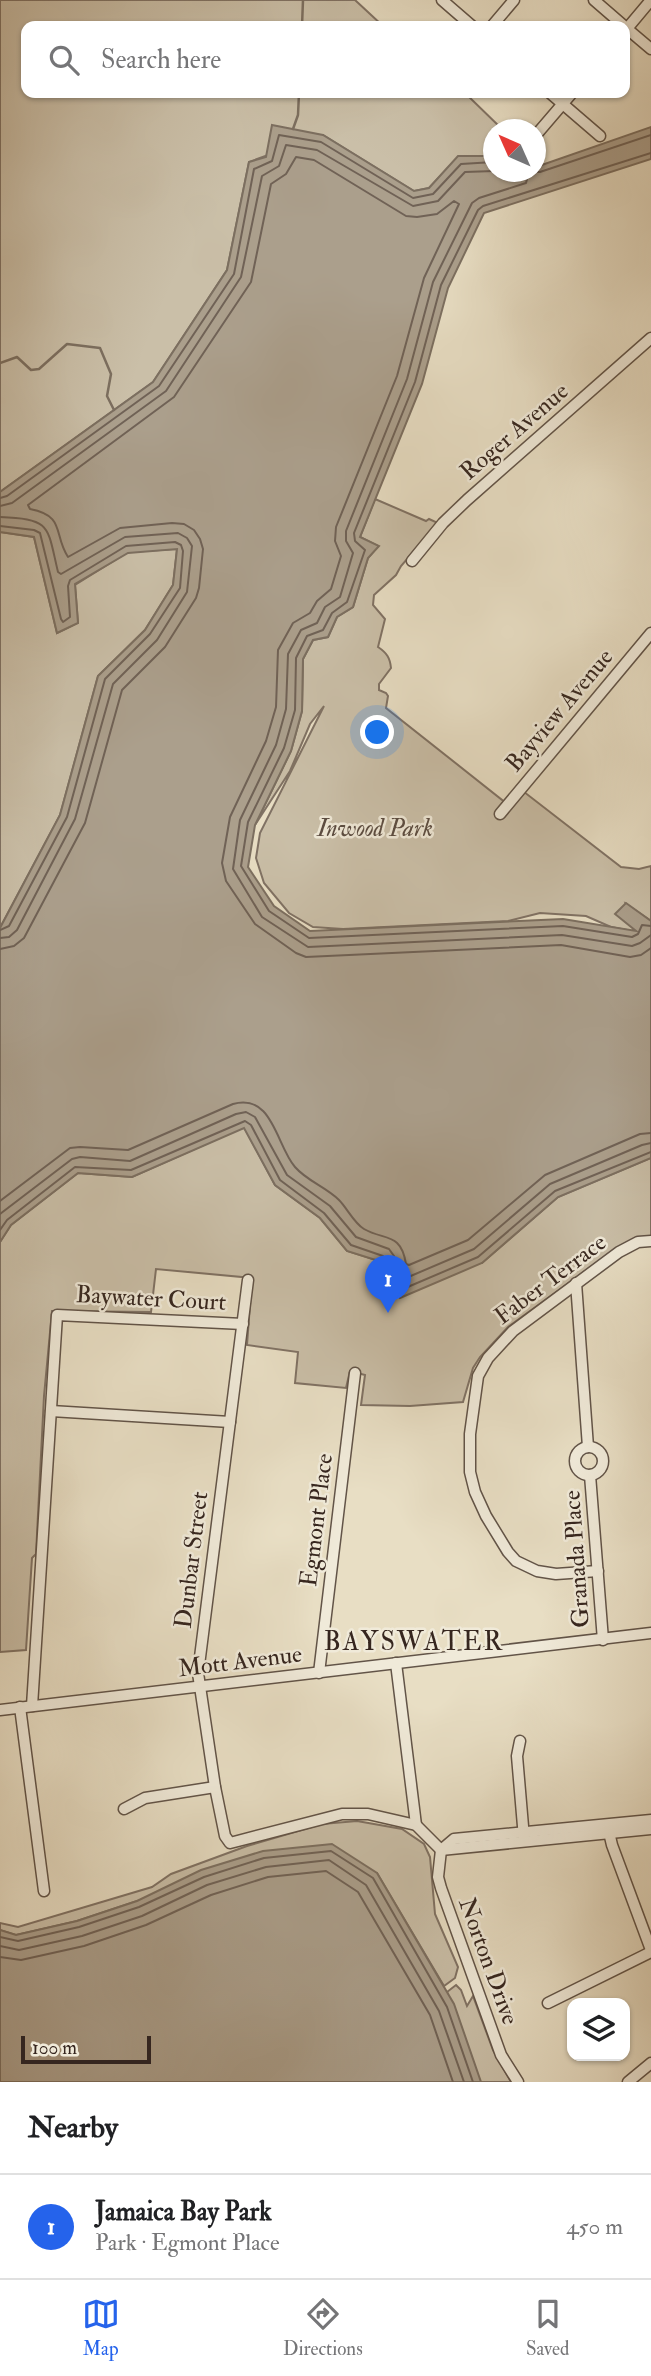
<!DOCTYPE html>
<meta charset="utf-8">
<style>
:root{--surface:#fff;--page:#f6f6f6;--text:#202124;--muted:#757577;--line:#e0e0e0;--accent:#2563eb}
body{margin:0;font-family:"IM FELL Double Pica",serif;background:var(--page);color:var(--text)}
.controls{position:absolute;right:21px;bottom:21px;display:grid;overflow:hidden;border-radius:14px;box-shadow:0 2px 5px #0004}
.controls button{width:63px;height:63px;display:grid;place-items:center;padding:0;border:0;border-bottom:2px solid var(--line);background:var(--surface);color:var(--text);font:35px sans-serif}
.compass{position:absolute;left:483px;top:119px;width:63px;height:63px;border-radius:50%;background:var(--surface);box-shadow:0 2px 5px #0004;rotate:315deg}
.scale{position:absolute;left:21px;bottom:18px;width:130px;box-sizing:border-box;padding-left:7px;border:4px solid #36261f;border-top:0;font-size:19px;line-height:24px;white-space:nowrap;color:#36261f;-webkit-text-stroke:5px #f0ead9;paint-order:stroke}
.you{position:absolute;left:378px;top:733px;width:24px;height:24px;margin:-18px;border:5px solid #fff;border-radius:50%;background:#1a73e8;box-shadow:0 0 0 10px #1a73e833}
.badge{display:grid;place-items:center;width:46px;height:46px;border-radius:50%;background:var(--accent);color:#fff;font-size:23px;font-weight:700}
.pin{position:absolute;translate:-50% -58px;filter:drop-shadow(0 2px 4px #0008)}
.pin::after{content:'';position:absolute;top:37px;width:24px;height:21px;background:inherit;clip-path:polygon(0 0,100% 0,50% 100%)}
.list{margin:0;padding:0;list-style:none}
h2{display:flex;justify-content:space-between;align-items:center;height:91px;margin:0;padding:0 28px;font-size:30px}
h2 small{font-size:23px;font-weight:400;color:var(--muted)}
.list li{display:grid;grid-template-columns:46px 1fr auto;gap:21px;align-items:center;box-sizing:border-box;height:105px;padding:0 28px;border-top:2px solid var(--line)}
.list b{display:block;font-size:26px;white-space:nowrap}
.list p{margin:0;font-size:23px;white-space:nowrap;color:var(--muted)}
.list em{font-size:23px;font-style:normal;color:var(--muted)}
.icon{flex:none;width:38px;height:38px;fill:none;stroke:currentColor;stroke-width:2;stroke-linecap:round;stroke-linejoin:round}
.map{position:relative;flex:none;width:651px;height:2082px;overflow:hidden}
.search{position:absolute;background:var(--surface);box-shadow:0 2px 5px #0004;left:21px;right:21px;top:21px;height:77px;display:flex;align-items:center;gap:18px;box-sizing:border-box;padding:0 24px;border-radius:14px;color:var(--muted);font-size:26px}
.sheet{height:196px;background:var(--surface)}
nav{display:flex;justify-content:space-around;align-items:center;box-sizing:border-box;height:98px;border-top:2px solid var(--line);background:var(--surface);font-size:19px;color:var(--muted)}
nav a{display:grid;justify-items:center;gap:4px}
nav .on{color:var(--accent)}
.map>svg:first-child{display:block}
</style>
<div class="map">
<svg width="651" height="2082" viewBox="0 0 651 2082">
<rect width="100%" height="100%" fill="#e8dec4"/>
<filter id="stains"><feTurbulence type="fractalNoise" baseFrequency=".00286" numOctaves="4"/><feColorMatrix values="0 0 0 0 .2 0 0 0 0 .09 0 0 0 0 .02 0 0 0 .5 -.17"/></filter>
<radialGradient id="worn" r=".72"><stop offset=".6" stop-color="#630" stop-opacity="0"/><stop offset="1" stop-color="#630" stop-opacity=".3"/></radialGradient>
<g fill="#cabfa8" stroke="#807264" stroke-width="2">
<polygon points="0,0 355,0 383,26 26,26 26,93 465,93 502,129 494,130 493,157 458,157 429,188 414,191 323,135 249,162 227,270 153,382 0,492"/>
<path d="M375,499L426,521L429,519L438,523L401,566L396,575L374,595L373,605L385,619L378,647C387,653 390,658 391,668L379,684V690L386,693L388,696L386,708L506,803L519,788L621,867L639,869L651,866V921L626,904L638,932L611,927L586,916L540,913L508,921L343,929L313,927L289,913L264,883L256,858L260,833L324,706L310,724L290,771L255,825L291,751L302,711L303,659L313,640L328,637L337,617L353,607L368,558L378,546L360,537Z"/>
<polygon points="0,532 34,537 57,633 78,623 75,585 128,552 177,549 173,585 145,630 98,676 60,815 0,928"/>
<polygon points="244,1127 275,1185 320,1218 347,1251 379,1261 482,1263 558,1197 651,1158 651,1238 634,1240 610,1253 508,1327 480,1357 473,1368 463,1402 410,1406 361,1405 365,1375 350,1371 346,1388 295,1383 298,1352 247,1345 252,1278 156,1269 151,1312 52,1311 44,1396 36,1554 32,1558 26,1650 0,1652 0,1242 11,1225 78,1173 132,1177"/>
<polygon points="357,1821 402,1829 424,1844 430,1857 435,1914 458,1967 455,1978 444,1986 377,1873 137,1901 77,1921 16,1935 0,1930 0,1923 18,1927 152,1887 171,1874 247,1846 322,1824"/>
<polygon points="456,1985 461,1990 467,2006 473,1996 493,2050 511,2082 479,2082 447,1992"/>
</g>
<g fill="#ab9f8c" stroke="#7c6f60" stroke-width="2">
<polygon points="272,125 323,135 414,191 429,188 458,156 492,156 494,172 510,172 513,174 536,172 536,167 651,127 651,159 484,213 448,288 422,384 360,537 379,546 368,558 353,607 337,617 328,637 313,640 303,659 302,711 291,751 255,825 248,867 274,906 310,931 563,919 636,931 615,914 626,903 651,921 651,1158 558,1197 482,1263 400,1298 380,1276 379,1261 347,1251 320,1218 275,1185 244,1128 132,1177 78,1173 11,1225 0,1242 0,928 60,815 98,676 145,630 173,585 177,549 128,553 75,584 78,623 57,633 34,537 0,532 0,492 153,382 227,270 249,162 266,157"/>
<polygon points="332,1844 377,1873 454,2004 481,2082 0,2082 0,1930 16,1935 77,1921 137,1901 201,1870 263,1851"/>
</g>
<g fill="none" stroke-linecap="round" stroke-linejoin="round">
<g stroke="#706256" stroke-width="2">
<polyline points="651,153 483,206 478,210 441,285 415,382 354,533 355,541 365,550 347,602 332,613 323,630 307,636 296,658 295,710 284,748 248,822 241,866 269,911 309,938 563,926 632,937 638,934 642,925 651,926"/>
<polyline points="521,172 527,179 526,183 479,198 472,203 433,282 407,379 346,531 346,541 353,553 340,597 325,607 317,623 301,630 288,654 286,709 276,745 240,820 233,869 262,917 308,947 562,935 632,946 640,943 651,935"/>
<polyline points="533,172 540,172 651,135"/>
<polyline points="0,498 7,496 159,386 234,274 254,169 272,161 279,135 321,142 413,198 433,194 461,164 494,162"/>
<polyline points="0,506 12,503 166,391 241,277 262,176 279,166 286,145 317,150 413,206 438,201 465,172 494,171"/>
<path d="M0,517C52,519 47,526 58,572L61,574L125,537L178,533L187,538L192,546L187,592L157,640L113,684L75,819L17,930L9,937L0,938"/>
<polyline points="0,526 34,530 40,533 61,619 63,622 70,617 68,586 70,580 126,546 175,542 181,545 183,551 180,588 150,634 105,679 67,817 9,926 0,930"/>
<path d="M0,949L14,946L24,938L85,823L122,690L165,647L196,598L199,588L203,549L200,539L194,530L184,524L172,523L120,528L68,557C53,534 66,516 30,509L28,505L174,397L251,282L271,184L286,174L296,157L314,160L406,216L417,217L437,214L454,201L459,204L424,278L397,376L336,527L335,541L341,556L331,589L317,601L310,613L293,623L278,650L276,707L266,741L230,817L222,863L226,881L255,924L296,953L306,957L561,945L630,957L641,955L651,948"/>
<path d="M0,1201L70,1148L80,1147L128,1150L233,1104C273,1093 276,1145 295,1167C307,1181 326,1187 339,1200C347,1208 354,1223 364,1229C385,1241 401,1232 406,1264L409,1265L468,1240L545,1175L640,1134L651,1133"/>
<polyline points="0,1214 72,1159 80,1157 130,1161 236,1114 246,1112 255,1117 287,1175 330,1206 356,1237 389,1249 394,1256 396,1270 406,1278 474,1249 550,1184 642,1145 651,1143"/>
<polyline points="0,1230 7,1220 75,1167 131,1170 245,1121 251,1125 280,1180 324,1213 351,1245 383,1256 387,1273 403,1289 478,1257 555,1191 651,1152"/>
<polyline points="0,1937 18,1941 79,1927 139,1907 204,1877 264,1858 331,1851 373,1878 447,2007 473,2082"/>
<polyline points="0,1946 19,1950 82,1936 142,1916 207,1885 266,1867 329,1860 366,1885 439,2011 464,2082"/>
<polyline points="0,1957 21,1960 84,1946 146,1925 211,1895 268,1877 326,1871 358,1892 430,2015 453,2082"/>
</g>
<g stroke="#7c6f60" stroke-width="2.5">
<polyline points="302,26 303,0"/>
<polyline points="293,129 298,115 299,93"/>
<polyline points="0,363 17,357 31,370 39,369 67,344 100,348 111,374 107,396 114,410"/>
</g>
<g stroke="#625448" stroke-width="13">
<g id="minor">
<polyline points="442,0 472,26"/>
<polyline points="594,0 624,26"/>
<polyline points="492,26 514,0"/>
<polyline points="625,27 651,49"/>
<polyline points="625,31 651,0"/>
<polyline points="550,93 600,136"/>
<polyline points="536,135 572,93"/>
<polyline points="412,561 443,523 467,500 651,338"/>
<polyline points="500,814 651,633"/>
<polyline points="248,1280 198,1673 215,1787 225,1836 230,1843 342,1814 368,1814 416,1825 441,1850 651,1829"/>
<polyline points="576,1283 588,1447"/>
<polyline points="51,1411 230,1422"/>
<circle cx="589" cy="1461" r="14"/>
<polyline points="590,1475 603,1640"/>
<polyline points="598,1571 556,1574 537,1571 516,1561 508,1552 486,1516 475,1492 470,1472 470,1434 478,1376 488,1358 513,1331 619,1252 638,1242 651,1241"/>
<polyline points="396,1663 416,1825"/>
<polyline points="319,1673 355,1373"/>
<polyline points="32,1706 57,1315 243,1324"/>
<polyline points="20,1707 44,1891"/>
<polyline points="0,1710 651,1633"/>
<polyline points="520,1741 517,1756 524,1838"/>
<polyline points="124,1809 145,1798 215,1787"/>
<polyline points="608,1828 612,1845 651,1950"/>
<polyline points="441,1850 438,1877 441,1888 501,2055 518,2082"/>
<polyline points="441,1850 454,1839 651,1820"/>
<polyline points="548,2003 651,1952"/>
<polyline points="628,2082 651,2063"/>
</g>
</g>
<use href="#minor" stroke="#f0ead9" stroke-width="10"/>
</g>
<g text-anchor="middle" stroke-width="5" stroke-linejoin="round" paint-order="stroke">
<g font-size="24" fill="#36261f" stroke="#f0ead9">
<text transform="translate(514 431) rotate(-41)" y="8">Roger Avenue</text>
<text transform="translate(559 710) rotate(-50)" y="8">Bayview Avenue</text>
<text transform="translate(550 1279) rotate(-37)" y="8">Faber Terrace</text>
<text transform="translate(151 1298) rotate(3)" y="8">Baywater Court</text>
<text transform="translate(316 1520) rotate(-83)" y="8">Egmont Place</text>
<text transform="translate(576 1559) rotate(-94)" y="8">Granada Place</text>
<text transform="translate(191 1560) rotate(-83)" y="8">Dunbar Street</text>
<text transform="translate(240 1661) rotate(-7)" y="8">Mott Avenue</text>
<text transform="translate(489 1961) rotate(70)" y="8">Norton Drive</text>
</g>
<g font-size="24" font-style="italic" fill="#5b4c41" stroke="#f0ead9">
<text x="375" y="836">Inwood Park</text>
</g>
<g font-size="26" letter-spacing="2" fill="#36261f" stroke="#f0ead9">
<text x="414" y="1650">BAYSWATER</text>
</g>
</g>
<rect width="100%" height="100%" filter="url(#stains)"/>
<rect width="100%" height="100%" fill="url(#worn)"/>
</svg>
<div class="controls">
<button><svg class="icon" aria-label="layers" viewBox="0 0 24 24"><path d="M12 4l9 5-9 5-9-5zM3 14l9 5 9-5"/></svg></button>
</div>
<svg class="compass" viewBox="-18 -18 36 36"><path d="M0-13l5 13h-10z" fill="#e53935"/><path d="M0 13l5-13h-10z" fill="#757577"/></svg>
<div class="scale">100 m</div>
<div class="you"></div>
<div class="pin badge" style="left:388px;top:1313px">1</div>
<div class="search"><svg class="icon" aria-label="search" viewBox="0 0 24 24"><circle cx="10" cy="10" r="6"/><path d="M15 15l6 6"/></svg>Search here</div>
</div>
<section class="sheet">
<h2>Nearby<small></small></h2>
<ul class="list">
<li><span class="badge">1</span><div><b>Jamaica Bay Park</b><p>Park · Egmont Place</p></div><em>450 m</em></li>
</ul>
</section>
<nav>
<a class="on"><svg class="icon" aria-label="map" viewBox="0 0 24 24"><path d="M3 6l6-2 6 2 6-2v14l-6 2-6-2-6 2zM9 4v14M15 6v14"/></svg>Map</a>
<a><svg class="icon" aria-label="directions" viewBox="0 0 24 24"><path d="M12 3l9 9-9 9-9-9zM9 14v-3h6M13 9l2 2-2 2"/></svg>Directions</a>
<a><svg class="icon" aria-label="saved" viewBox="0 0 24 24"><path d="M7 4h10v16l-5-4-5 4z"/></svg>Saved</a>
</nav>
